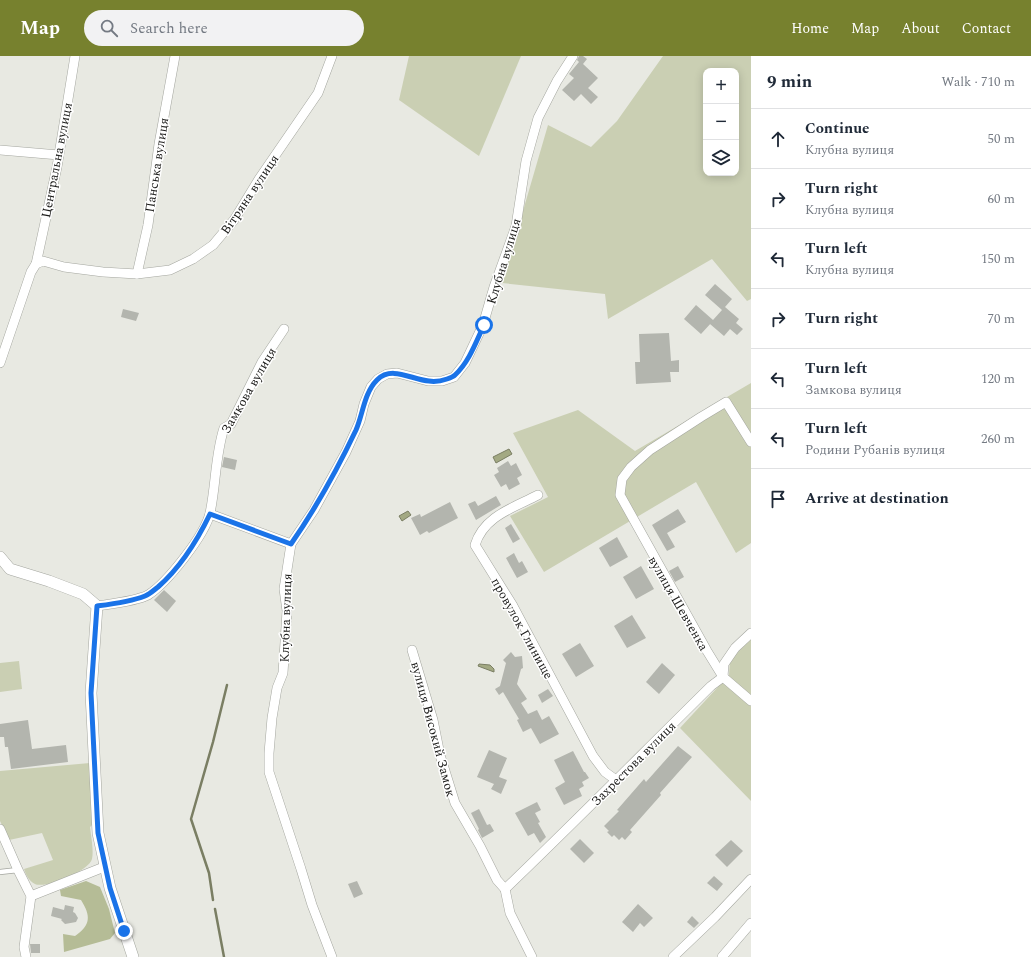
<!DOCTYPE html>
<meta charset="utf-8">
<style>
:root{--surface:#fff;--page:#f2f2f3;--text:#1f2937;--muted:#747a83;--line:#e0e1e3;--accent:#77812e}
body{margin:0;font-family:Spectral,serif;background:var(--page);color:var(--text)}
.controls{position:absolute;right:12px;top:12px;display:grid;overflow:hidden;border-radius:8px;box-shadow:0 2px 10px #0003}
.controls button{width:36px;height:36px;display:grid;place-items:center;padding:0;border:0;border-bottom:1px solid var(--line);background:var(--surface);color:var(--text);font:20px sans-serif}
.stop{position:absolute;width:12px;height:12px;margin:-9px;border:3px solid #1a73e8;border-radius:50%;background:#fff}
.stop.end{background:#1a73e8;border-color:#fff;box-shadow:0 1px 4px #0008}
.list{margin:0;padding:0;list-style:none}
h2{display:flex;justify-content:space-between;align-items:center;height:52px;margin:0;padding:0 16px;font-size:17px}
h2 small{font-size:13px;font-weight:400;color:var(--muted)}
.list li{display:grid;grid-template-columns:26px 1fr auto;gap:12px;align-items:center;box-sizing:border-box;height:60px;padding:0 16px;border-top:1px solid var(--line)}
.list b{display:block;font-size:15px;white-space:nowrap}
.list p{margin:0;font-size:13px;white-space:nowrap;color:var(--muted)}
.list em{font-size:13px;font-style:normal;color:var(--muted)}
.icon{flex:none;width:22px;height:22px;fill:none;stroke:currentColor;stroke-width:2;stroke-linecap:round;stroke-linejoin:round}
.map{position:relative;flex:none;width:751px;height:901px;overflow:hidden}
header{display:flex;align-items:center;gap:24px;box-sizing:border-box;height:56px;padding:0 20px;background:var(--accent);color:#fff}
header strong{font-size:19px}
nav{display:flex;gap:22px;margin-inline-start:auto;font-size:14px}
.search{width:280px;height:36px;background:var(--page);display:flex;align-items:center;gap:10px;box-sizing:border-box;padding:0 14px;border-radius:22px;color:var(--muted);font-size:15px}
main{display:flex}
aside{flex:1;background:var(--surface)}
.map>svg:first-child{display:block}
</style>
<header>
<strong>Map</strong>
<div class="search"><svg class="icon" aria-label="search" viewBox="0 0 24 24"><circle cx="10" cy="10" r="6"/><path d="M15 15l6 6"/></svg>Search here</div>
<nav><a>Home</a><a>Map</a><a>About</a><a>Contact</a></nav>
</header>
<main>
<div class="map">
<svg width="751" height="901" viewBox="0 0 751 901">
<rect width="100%" height="100%" fill="#e8e9e2"/>
<g fill="#cacfb3" fill-rule="evenodd">
<polygon points="409,0 521,0 479,100 399,44"/>
<path d="M663,0H751V243L747,245L712,203L608,263L605,238L502,227L548,69L591,91L617,65ZM706,15H736V117H706Z"/>
<polygon points="751,327 751,487 736,497 696,426 544,516 510,460 548,441 513,377 578,354 635,395"/>
<polygon points="751,583 751,745 680,672 729,619 730,604"/>
<polygon points="19,605 22,633 0,636 0,607"/>
<path d="M90,707L93,768L90,771C91,780 94,795 92,803C89,815 46,833 35,828C29,825 26,819 24,813L53,804L42,777L9,784L0,765V715Z"/>
</g>
<path fill="#b5bc96" d="M86,825L100,831L109,853L115,877L110,883L64,896L63,878L75,880C91,869 91,860 81,844L61,840L60,834Z"/>
<g fill="#a3a983" stroke="#7a7e63">
<polygon points="509,393 512,398 496,407 493,401"/>
<polygon points="408,455 411,459 402,465 399,460"/>
<polygon points="479,608 490,609 494,613 494,616 478,610"/>
</g>
<g fill="none" stroke-linecap="round" stroke-linejoin="round">
<g stroke="#7a7e63" stroke-width="2.5">
<polyline points="213,844 209,817 191,763 213,686 227,629"/>
<polyline points="215,853 224,901"/>
</g>
</g>
<g fill="#b3b5ae">
<polygon points="579,0 583,0 587,3 583,8 598,22 588,32 598,41 591,48 581,38 574,45 562,34 574,22 569,18 579,6 577,4"/>
<polygon points="715,228 732,243 725,251 739,263 736,267 743,273 737,279 730,273 724,280 710,268 712,266 701,278 684,263 696,249 713,264 722,254 705,239"/>
<polygon points="123,253 139,257 136,265 121,261"/>
<polygon points="669,277 671,305 679,304 679,316 670,316 671,326 636,328 635,306 640,306 639,278"/>
<polygon points="224,401 237,404 235,414 222,411"/>
<polygon points="508,405 511,410 516,407 522,419 517,422 520,428 509,434 506,428 501,431 494,419 499,416 497,412"/>
<polygon points="496,440 501,449 476,464 468,448 475,445 478,450"/>
<polygon points="450,446 458,462 429,477 427,475 420,479 411,462 420,458 421,461"/>
<polygon points="678,453 686,466 667,477 675,491 667,495 652,469"/>
<polygon points="511,468 520,483 513,487 505,472"/>
<polygon points="617,481 628,501 610,511 599,492"/>
<polygon points="514,497 519,507 522,505 528,516 517,522 506,502"/>
<polygon points="641,510 654,533 636,543 623,521"/>
<polygon points="678,510 684,521 675,526 669,515"/>
<polygon points="164,534 176,545 167,556 154,544"/>
<polygon points="632,559 646,582 627,592 614,570"/>
<polygon points="580,587 594,610 576,621 562,598"/>
<polygon points="511,596 515,601 522,600 523,612 521,613 517,628 527,643 521,647 528,658 537,654 542,664 549,660 559,678 540,688 531,672 523,676 517,664 519,663 503,636 499,639 495,633 500,630 506,607 503,604"/>
<polygon points="662,607 675,619 659,638 646,626"/>
<polygon points="548,633 553,640 542,647 538,639"/>
<polygon points="28,664 32,693 66,689 68,706 11,713 8,691 5,691 4,681 0,681 0,668"/>
<polygon points="678,690 692,701 660,737 661,739 630,774 632,776 625,784 622,781 619,784 614,779 612,781 607,776 609,775 604,770 619,755 617,754 644,723 646,726"/>
<polygon points="489,694 507,702 499,721 507,724 501,738 491,733 494,728 477,721"/>
<polygon points="573,695 584,716 585,716 589,722 582,726 584,730 579,733 582,740 564,749 555,732 565,726 554,704"/>
<polygon points="537,746 541,754 535,757 540,766 538,767 546,781 540,787 534,777 528,780 515,757"/>
<polygon points="479,753 487,769 490,768 494,775 482,782 478,774 479,773 471,757"/>
<polygon points="580,783 594,797 584,807 570,793"/>
<polygon points="731,784 743,795 727,811 715,799"/>
<polygon points="714,820 723,828 717,835 707,827"/>
<polygon points="357,825 363,838 354,842 348,828"/>
<polygon points="638,848 653,862 644,871 640,867 633,876 622,866"/>
<polygon points="65,849 74,851 73,856 75,857 78,862 76,866 65,868 61,864 62,863 51,860 53,851 64,854"/>
<polygon points="692,860 699,867 694,872 687,866"/>
<polygon points="30,888 40,888 40,897 31,897"/>
</g>
<g fill="none" stroke-linecap="round" stroke-linejoin="round">
<g stroke="#a4a69f" stroke-width="6">
<polyline id="service" points="0,816 18,814"/>
</g>
<g stroke="#a4a69f" stroke-width="10">
<g id="minor">
<polyline points="0,94 59,99"/>
<polyline points="36,208 57,111 75,0"/>
<polyline points="137,218 148,169 159,88 175,0"/>
<polyline points="0,307 31,216 36,208 43,205 64,211 103,216 137,218 170,214 193,203 213,189 234,164 259,123 318,37 332,0"/>
<polyline points="751,386 726,346 701,361 650,394 631,411 622,423 620,439 707,595 723,621 751,645"/>
<path d="M538,439C513,452 484,460 475,489L513,550L593,700L605,716L616,724"/>
<polyline points="210,458 291,488"/>
<path d="M97,550C110,548 137,545 148,539C167,527 205,479 210,457C216,429 215,400 224,372L231,368L262,306L284,273"/>
<polyline points="412,594 433,664 440,699 455,747 480,790 497,824 505,833 510,857 532,901"/>
<polyline points="0,773 18,814 31,840 24,891 26,901"/>
<path d="M505,833C575,766 642,698 711,630L723,621L724,608L735,592L751,577"/>
<polyline points="31,840 104,811"/>
<polyline points="332,901 312,849 301,813 269,716 269,697 272,662 277,632 283,617 287,555 284,533 291,488 314,454 346,396 360,365 364,348 371,331 378,323 387,318 397,317 428,325 442,325 454,321 465,307 483,269 494,231 516,170 526,105 538,62 557,25 573,0"/>
<polyline points="673,901 715,861 751,823"/>
<polyline points="722,901 751,867"/>
</g>
</g>
<g stroke="#a4a69f" stroke-width="12">
<polyline id="tertiary" points="0,501 10,513 49,525 83,538 97,550 91,637 98,777 110,832 133,901"/>
</g>
<use href="#service" stroke="#fff" stroke-width="4.5"/>
<use href="#minor" stroke="#fff" stroke-width="9"/>
<use href="#tertiary" stroke="#fff" stroke-width="11"/>
</g>
<g fill="none" stroke-linecap="round" stroke-linejoin="round">
<path stroke="#1a73e8" stroke-width="5" d="M124,875L110,832L98,777L91,637L97,550C113,548 130,546 145,540C150,538 154,534 158,531C181,511 197,485 210,458L291,488C316,452 337,414 356,374C363,358 364,337 377,324C392,309 412,324 429,325C435,326 441,325 447,323C450,322 453,321 455,319C469,306 476,286 484,269"/>
</g>
<g text-anchor="middle" stroke-width="3" stroke-linejoin="round" paint-order="stroke">
<g font-size="13" fill="#1a1a18" stroke="#fff">
<text transform="translate(56 104) rotate(-79)" y="5">Центральна вулиця</text>
<text transform="translate(156 109) rotate(-81)" y="5">Панська вулиця</text>
<text transform="translate(249 138) rotate(-56)" y="5">Вітряна вулиця</text>
<text transform="translate(503 205) rotate(-73)" y="5">Клубна вулиця</text>
<text transform="translate(248 334) rotate(-60)" y="5">Замкова вулиця</text>
<text transform="translate(679 547) rotate(60)" y="5">вулиця Шевченка</text>
<text transform="translate(285 562) rotate(-88)" y="5">Клубна вулиця</text>
<text transform="translate(523 572) rotate(61)" y="5">провулок Глинище</text>
<text transform="translate(434 673) rotate(75)" y="5">вулиця Високий Замок</text>
<text transform="translate(633 707) rotate(-45)" y="5">Захрестова вулиця</text>
</g>
</g>
</svg>
<div class="controls">
<button>+</button>
<button>−</button>
<button><svg class="icon" aria-label="layers" viewBox="0 0 24 24"><path d="M12 4l9 5-9 5-9-5zM3 14l9 5 9-5"/></svg></button>
</div>
<div class="stop" style="left:484px;top:269px"></div>
<div class="stop end" style="left:124px;top:875px"></div>
</div>
<aside>
<h2>9 min<small>Walk · 710 m</small></h2>
<ul class="list">
<li><svg class="icon" aria-label="ahead" viewBox="0 0 24 24"><path d="M12 20V5M6 11l6-6 6 6"/></svg><div><b>Continue</b><p>Клубна вулиця</p></div><em>50 m</em></li>
<li><svg class="icon" aria-label="right" viewBox="0 0 24 24"><path d="M7 20v-9h11M14 6l5 5-5 5"/></svg><div><b>Turn right</b><p>Клубна вулиця</p></div><em>60 m</em></li>
<li><svg class="icon" aria-label="left" viewBox="0 0 24 24"><path d="M17 20v-9H6M10 6l-5 5 5 5"/></svg><div><b>Turn left</b><p>Клубна вулиця</p></div><em>150 m</em></li>
<li><svg class="icon" aria-label="right" viewBox="0 0 24 24"><path d="M7 20v-9h11M14 6l5 5-5 5"/></svg><div><b>Turn right</b></div><em>70 m</em></li>
<li><svg class="icon" aria-label="left" viewBox="0 0 24 24"><path d="M17 20v-9H6M10 6l-5 5 5 5"/></svg><div><b>Turn left</b><p>Замкова вулиця</p></div><em>120 m</em></li>
<li><svg class="icon" aria-label="left" viewBox="0 0 24 24"><path d="M17 20v-9H6M10 6l-5 5 5 5"/></svg><div><b>Turn left</b><p>Родини Рубанів вулиця</p></div><em>260 m</em></li>
<li><svg class="icon" aria-label="arrive" viewBox="0 0 24 24"><path d="M6 21V4h12l-3 4 3 4H6"/></svg><div><b>Arrive at destination</b></div></li>
</ul>
</aside>
</main>
